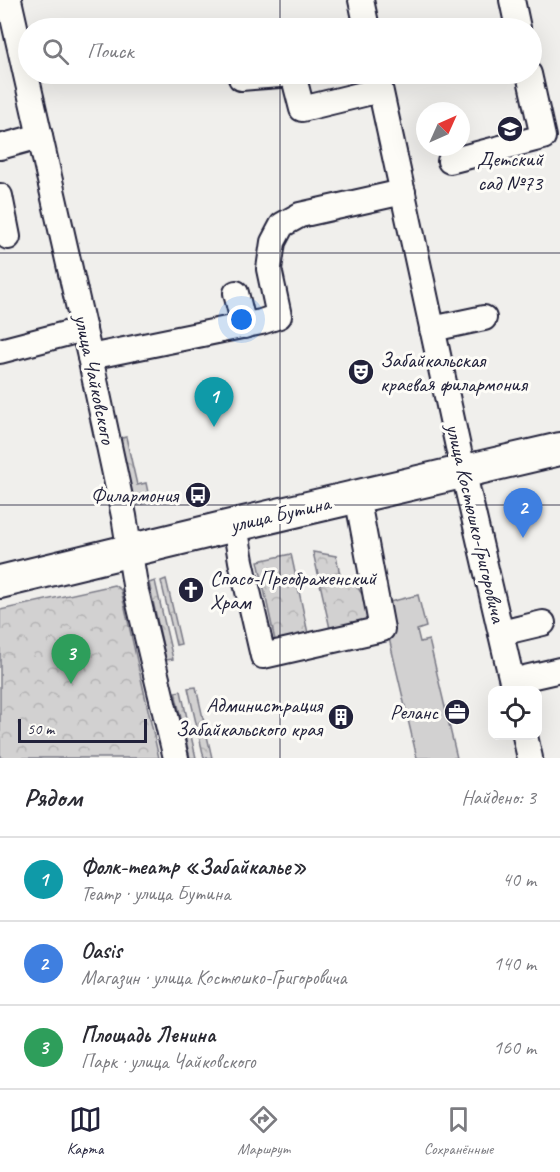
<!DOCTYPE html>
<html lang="ru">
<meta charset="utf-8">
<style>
:root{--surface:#fff;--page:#f7f7f7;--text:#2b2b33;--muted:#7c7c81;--line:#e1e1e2;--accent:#22223b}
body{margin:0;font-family:Caveat,sans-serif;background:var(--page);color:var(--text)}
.controls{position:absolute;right:18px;bottom:18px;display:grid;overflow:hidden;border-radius:12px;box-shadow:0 6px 24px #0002}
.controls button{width:54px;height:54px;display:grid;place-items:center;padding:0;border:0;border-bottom:2px solid var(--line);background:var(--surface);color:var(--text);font:30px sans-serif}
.compass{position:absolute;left:416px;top:102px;width:54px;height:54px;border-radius:50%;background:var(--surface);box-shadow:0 6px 24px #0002;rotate:45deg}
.scale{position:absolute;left:18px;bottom:15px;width:129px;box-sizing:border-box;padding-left:6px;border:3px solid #22223b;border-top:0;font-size:16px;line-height:21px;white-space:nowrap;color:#22223b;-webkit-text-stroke:4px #fdfcf7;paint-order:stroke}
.you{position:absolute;left:242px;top:320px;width:21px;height:21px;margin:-15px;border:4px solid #fff;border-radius:50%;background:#1a73e8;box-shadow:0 0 0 9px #1a73e833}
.badge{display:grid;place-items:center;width:39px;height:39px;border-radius:50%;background:var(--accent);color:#fff;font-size:20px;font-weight:700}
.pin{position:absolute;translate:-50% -50px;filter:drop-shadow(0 2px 3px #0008)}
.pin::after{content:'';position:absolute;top:32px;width:21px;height:18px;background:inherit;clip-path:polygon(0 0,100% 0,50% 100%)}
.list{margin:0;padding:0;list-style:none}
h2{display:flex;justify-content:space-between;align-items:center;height:78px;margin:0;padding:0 24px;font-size:26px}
h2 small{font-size:20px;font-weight:400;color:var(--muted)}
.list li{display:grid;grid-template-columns:39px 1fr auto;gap:18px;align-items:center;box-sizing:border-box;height:84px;padding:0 24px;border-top:2px solid var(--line)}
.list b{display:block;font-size:22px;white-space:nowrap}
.list p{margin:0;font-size:20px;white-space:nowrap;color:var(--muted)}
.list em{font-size:20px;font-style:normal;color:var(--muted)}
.icon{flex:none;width:33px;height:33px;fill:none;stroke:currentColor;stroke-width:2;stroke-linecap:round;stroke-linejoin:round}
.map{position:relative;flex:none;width:560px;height:758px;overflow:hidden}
.search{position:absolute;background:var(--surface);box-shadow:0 6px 24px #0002;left:18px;right:18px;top:18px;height:66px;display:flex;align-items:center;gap:15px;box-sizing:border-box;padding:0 21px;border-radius:33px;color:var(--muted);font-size:22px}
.sheet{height:330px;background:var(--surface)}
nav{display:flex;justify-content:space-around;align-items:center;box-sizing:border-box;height:84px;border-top:2px solid var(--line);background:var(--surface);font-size:16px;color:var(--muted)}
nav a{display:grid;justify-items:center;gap:3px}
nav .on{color:var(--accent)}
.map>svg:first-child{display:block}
</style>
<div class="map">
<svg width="560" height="758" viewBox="0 0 560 758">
<defs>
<pattern id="forest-crowns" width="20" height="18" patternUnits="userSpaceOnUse" patternTransform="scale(1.5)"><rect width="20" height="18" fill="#d2d1d1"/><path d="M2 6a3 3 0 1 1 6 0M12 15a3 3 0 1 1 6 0" fill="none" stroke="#b4b3b4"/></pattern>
</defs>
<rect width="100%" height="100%" fill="#f0efec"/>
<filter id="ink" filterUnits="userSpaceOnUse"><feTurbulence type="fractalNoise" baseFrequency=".0167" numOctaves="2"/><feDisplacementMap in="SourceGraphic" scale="12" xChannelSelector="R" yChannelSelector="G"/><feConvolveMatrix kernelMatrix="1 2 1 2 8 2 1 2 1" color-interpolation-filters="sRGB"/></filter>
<g filter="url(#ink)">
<polygon fill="#d2d1d1" stroke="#7a7a86" stroke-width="1.5" points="418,595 426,627 417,630 420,642 429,640 457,758 417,758 381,604"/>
<g fill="url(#forest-crowns)" stroke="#7a7a86" stroke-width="1.5">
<polygon points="126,437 137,485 146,483 150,502 132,506 117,439"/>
<polygon points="313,552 336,556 342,584 354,582 372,609 375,624 331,633"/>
<polygon points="291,554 309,638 276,645 258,561"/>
<polygon points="166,579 181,644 176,645 161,581"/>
<polygon points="155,581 173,659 166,660 149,583"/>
<polygon points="114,585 121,590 159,758 0,758 0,610"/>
<polygon points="196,687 212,758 204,758 188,688"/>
<polygon points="181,691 196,758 190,758 175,692"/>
</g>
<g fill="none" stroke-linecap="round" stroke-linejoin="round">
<g stroke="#22223b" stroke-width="28">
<g id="minor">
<polyline points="9,0 90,357 124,516 136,591 176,758"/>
<polyline points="361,0 367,28"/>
<polyline points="512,0 518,28"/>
<polyline points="377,74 463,470 514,690"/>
<polyline points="241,78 293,74 302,109 380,90"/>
<polyline points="0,147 40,136"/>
<polyline points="450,161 543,137 529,74"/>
<polyline points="0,196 8,237"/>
<polyline points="236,293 244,326"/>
<polyline points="432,329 484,318"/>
<polyline points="0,351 84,329"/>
<polyline points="90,357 261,322 279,316 269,269 273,242 282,225 300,215 403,192"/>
<polyline points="235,525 241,561 263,656 382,629 357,496"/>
<polyline points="501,633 543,623"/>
<polyline points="512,681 560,670"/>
<polyline points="525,736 530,758"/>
</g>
</g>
<g stroke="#22223b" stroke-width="36">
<polyline id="major" points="0,582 235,525 560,449"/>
</g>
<use href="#minor" stroke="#fdfcf7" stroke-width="24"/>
<use href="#major" stroke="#fdfcf7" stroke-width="32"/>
</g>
</g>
<path fill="none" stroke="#22223b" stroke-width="1.5" stroke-opacity="0.55" d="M280,0V28M280,74V758M0,253H560M0,505H560"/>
<defs>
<g id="school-disc" transform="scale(1.35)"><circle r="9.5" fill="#22223b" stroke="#fdfcf7"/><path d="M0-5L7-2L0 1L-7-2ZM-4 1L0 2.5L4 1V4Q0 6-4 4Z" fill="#fff"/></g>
<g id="theatre-disc" transform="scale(1.35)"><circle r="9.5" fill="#22223b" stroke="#fdfcf7"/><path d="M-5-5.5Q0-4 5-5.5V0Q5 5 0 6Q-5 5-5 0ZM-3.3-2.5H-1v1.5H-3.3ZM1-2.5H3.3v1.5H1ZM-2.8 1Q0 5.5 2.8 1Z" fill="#fff"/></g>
<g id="bus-disc" transform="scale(1.35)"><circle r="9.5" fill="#22223b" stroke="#fdfcf7"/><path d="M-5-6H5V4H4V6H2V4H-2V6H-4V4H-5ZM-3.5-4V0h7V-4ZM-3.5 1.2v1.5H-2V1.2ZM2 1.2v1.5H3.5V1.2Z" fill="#fff"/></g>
<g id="church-disc" transform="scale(1.35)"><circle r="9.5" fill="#22223b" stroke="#fdfcf7"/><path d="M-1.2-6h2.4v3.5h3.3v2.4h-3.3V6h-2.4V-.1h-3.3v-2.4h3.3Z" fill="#fff"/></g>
<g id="office-disc" transform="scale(1.35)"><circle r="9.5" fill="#22223b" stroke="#fdfcf7"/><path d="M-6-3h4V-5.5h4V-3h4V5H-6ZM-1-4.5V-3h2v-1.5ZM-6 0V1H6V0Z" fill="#fff"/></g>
<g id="building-disc" transform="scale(1.35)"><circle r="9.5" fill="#22223b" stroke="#fdfcf7"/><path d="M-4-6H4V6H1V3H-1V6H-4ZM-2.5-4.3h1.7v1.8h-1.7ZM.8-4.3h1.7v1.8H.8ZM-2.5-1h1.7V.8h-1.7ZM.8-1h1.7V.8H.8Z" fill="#fff"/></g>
</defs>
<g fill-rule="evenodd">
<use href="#school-disc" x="510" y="129"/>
<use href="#theatre-disc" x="361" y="372"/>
<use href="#bus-disc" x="198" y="495"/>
<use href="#church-disc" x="191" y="590"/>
<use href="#office-disc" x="457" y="712"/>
<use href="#building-disc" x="341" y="717"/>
</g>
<g text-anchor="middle" stroke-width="6" stroke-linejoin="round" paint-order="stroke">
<g font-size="21" fill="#22223b" stroke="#fdfcf7" text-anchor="end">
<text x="510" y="166" text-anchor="middle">Детский<tspan x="510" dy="24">сад №73</tspan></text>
<text x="380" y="367" text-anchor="start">Забайкальская<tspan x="380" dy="24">краевая филармония</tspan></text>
<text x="178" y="502">Филармония</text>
<text x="210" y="585" text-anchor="start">Спасо-Преображенский<tspan x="210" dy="24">Храм</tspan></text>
<text x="322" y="712">Администрация<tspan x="322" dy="24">Забайкальского края</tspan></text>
<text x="438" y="719">Реланс</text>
</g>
<g font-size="21" fill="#22223b" stroke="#fdfcf7">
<text transform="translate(95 379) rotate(78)" y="7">улица Чайковского</text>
<text transform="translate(280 514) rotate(-13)" y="7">улица Бутина</text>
<text transform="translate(476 523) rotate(77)" y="7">улица Костюшко-Григоровича</text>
</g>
</g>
</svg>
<div class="controls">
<button><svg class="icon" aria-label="locate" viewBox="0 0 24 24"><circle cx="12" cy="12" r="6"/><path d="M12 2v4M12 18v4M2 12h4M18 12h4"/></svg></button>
</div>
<svg class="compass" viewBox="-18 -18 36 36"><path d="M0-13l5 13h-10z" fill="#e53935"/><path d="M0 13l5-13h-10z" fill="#7c7c81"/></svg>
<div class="scale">50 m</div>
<div class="you"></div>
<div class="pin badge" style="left:214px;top:427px;background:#0f9aa8">1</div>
<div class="pin badge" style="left:523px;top:538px;background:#3f7fe0">2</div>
<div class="pin badge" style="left:71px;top:684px;background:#2e9e5b">3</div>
<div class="search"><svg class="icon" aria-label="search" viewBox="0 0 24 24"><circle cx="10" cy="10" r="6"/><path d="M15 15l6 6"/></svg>Поиск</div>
</div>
<section class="sheet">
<h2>Рядом<small>Найдено: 3</small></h2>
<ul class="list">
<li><span class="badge" style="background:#0f9aa8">1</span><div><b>Фолк-театр «Забайкалье»</b><p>Театр · улица Бутина</p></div><em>40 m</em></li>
<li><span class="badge" style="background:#3f7fe0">2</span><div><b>Oasis</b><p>Магазин · улица Костюшко-Григоровича</p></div><em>140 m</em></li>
<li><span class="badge" style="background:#2e9e5b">3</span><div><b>Площадь Ленина</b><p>Парк · улица Чайковского</p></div><em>160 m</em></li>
</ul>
</section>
<nav>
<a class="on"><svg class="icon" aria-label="map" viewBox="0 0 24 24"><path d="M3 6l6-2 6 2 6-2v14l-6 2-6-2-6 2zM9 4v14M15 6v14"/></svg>Карта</a>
<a><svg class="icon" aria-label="directions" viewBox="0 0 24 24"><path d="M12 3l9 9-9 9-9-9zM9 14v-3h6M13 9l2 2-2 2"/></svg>Маршрут</a>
<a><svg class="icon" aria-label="saved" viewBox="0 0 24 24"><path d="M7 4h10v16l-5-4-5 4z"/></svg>Сохранённые</a>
</nav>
